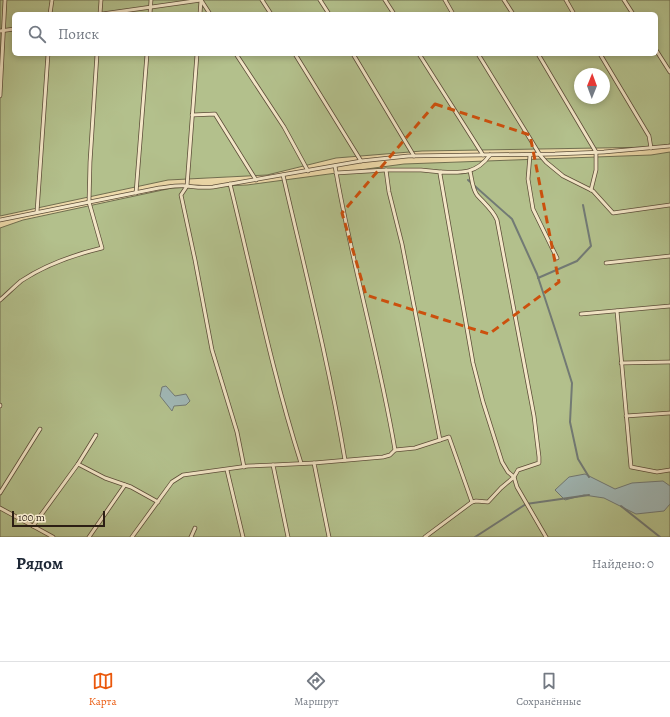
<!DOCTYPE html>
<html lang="ru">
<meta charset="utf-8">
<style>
:root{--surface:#fff;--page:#f6f6f7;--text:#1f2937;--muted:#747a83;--line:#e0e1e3;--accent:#ea580c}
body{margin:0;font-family:Alegreya,serif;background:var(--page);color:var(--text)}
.compass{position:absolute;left:574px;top:68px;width:36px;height:36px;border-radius:50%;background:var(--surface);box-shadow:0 2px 6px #0003;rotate:1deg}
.scale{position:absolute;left:12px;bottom:10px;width:93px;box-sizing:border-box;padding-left:4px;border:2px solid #2c1e14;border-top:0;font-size:11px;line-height:14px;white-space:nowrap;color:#2c1e14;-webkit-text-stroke:3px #f3e6c7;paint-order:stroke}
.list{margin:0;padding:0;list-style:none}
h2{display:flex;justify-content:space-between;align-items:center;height:52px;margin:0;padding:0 16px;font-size:17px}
h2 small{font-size:13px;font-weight:400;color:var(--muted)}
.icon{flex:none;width:22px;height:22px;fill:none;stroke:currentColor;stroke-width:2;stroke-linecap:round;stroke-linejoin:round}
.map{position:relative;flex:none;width:670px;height:537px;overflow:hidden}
.search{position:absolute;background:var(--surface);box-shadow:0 2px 6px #0003;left:12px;right:12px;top:12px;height:44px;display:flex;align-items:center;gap:10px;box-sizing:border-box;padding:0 14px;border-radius:6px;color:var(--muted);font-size:15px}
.sheet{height:124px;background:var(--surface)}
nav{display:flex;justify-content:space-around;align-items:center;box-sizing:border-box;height:56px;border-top:1px solid var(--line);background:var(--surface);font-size:11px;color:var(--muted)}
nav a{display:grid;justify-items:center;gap:2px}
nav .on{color:var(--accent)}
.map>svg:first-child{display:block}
</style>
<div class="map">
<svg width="670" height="537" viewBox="0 0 670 537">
<rect width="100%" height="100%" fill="#edd9a9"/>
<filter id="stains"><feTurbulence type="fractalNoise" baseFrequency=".005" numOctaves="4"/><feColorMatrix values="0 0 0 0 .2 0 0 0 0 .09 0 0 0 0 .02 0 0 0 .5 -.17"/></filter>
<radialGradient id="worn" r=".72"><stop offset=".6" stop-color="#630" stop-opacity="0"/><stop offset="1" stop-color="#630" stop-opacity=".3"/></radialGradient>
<g fill="#b3c08c" stroke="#706f50" fill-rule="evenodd">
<path d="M0,0H670V144L657,147L422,151L336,158L267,175L168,180L0,216ZM14,14H656V54H14ZM580,74H604V98H580Z"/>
<polygon points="670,152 670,537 0,537 0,228 23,220 172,188 247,185 404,164 651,155"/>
</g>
<g fill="#a0b7b5" stroke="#727a75">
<polygon points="166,386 175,396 186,394 190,401 186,405 174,406 172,411 160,396 162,387"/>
<polygon points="585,474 615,489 632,483 663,481 670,486 670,504 664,511 636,514 604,498 584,495 565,500 555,490 569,477"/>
</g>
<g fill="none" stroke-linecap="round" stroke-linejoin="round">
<g stroke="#727a75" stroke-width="2">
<polyline points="468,180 512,219 537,274 556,332 572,383 570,422 578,459 589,477"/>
<polyline points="538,278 577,261 591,246 583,205"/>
<polyline points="621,506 660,537"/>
<polyline points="475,537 526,504 589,495"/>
</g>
<g stroke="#5c4d39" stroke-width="4.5">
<g id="lane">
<polyline points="262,0 271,14"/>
<polyline points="320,0 329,14"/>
<polyline points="385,0 394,14"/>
<polyline points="445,0 453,14"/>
<polyline points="504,0 513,14"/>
<polyline points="566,0 574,14"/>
<polyline points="624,0 633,14"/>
<polyline points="50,14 52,0"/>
<polyline points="100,14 101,0"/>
<polyline points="102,14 201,0 210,14"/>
<polyline points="150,14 151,0"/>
<polyline points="200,14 201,0"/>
<polyline points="0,31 14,29"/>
<polyline points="656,50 670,72"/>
<polyline points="197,54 187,186 181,195 195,260 212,350 237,432 244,467"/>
<polyline points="236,54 284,127 308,171"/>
<polyline points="295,54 361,161"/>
<polyline points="353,54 414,156"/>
<polyline points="419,54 483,155"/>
<polyline points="478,54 540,155 546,162 563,176 593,191 613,213 670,205"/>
<polyline points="538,54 596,152 596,170 591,190"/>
<polyline points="600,54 649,136 651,148"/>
<polyline points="0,96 5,0"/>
<polyline points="192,115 215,114 256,180"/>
<polyline points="530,155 528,179 533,209 557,258"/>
<path d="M470,171C472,179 472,188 477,195C484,203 493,210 497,220L534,416L539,457V463L518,470L514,477L517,487L546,537"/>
<polyline points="336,173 386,170"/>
<path d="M283,175C305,270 329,364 345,460"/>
<path d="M230,184C253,277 272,372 301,463"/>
<polyline points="136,193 147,54"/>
<polyline points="37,212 48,54"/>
<path d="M0,220L159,188C168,187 178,185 187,186C196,187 204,188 213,187L361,161L408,156L555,154L604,152L670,146"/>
<polyline points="606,263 670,256"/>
<path d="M0,300C7,294 14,287 21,281C45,265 73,255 102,248L89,202L90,162L97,54"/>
<polyline points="617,311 631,467 657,472 670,470"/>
<polyline points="581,314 670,306"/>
<polyline points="621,363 670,362"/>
<polyline points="0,406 0,405"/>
<polyline points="626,416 670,413"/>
<polyline points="440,440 402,244 389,192 386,170 421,170 441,172"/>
<polyline points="395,450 415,448 449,437 472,502"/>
<polyline points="78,464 96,435"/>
<polyline points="227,470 243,537"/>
<polyline points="0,493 40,429"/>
<polyline points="0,508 53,537"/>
<polyline points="33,526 78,464 105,478 131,487 158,502"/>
<polyline points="89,537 125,485"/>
<polyline points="132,537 172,482 183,475 248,466 273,465"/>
<polyline points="191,537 195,528"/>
<polyline points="288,537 273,465 314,463"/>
<path d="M329,537L314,463L383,457L390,455L395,450C379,354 351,261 335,166"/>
<path d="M425,537L472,502L476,501L488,502L501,488L514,477L508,472L502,462L483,402L473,363L440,174L441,172C462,173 476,174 490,155"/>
</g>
</g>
<use href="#lane" stroke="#f3e6c7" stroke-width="3"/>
</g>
<path fill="none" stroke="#cc500d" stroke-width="3" stroke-dasharray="8 5" stroke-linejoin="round" d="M435,104L530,135L559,282L489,334L366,295L342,213Z"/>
<rect width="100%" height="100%" filter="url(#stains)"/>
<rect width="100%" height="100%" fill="url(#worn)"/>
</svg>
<svg class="compass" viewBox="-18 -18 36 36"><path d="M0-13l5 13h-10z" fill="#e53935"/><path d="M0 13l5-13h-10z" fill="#747a83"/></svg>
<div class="scale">100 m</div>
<div class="search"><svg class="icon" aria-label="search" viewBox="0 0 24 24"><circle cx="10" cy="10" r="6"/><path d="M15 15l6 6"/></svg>Поиск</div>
</div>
<section class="sheet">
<h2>Рядом<small>Найдено: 0</small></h2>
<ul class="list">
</ul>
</section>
<nav>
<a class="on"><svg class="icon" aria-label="map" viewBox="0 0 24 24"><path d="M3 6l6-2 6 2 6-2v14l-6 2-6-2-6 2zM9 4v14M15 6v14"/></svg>Карта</a>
<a><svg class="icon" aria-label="directions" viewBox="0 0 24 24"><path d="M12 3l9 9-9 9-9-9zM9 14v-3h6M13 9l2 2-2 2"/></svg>Маршрут</a>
<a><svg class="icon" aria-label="saved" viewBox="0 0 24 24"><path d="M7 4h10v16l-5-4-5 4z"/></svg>Сохранённые</a>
</nav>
